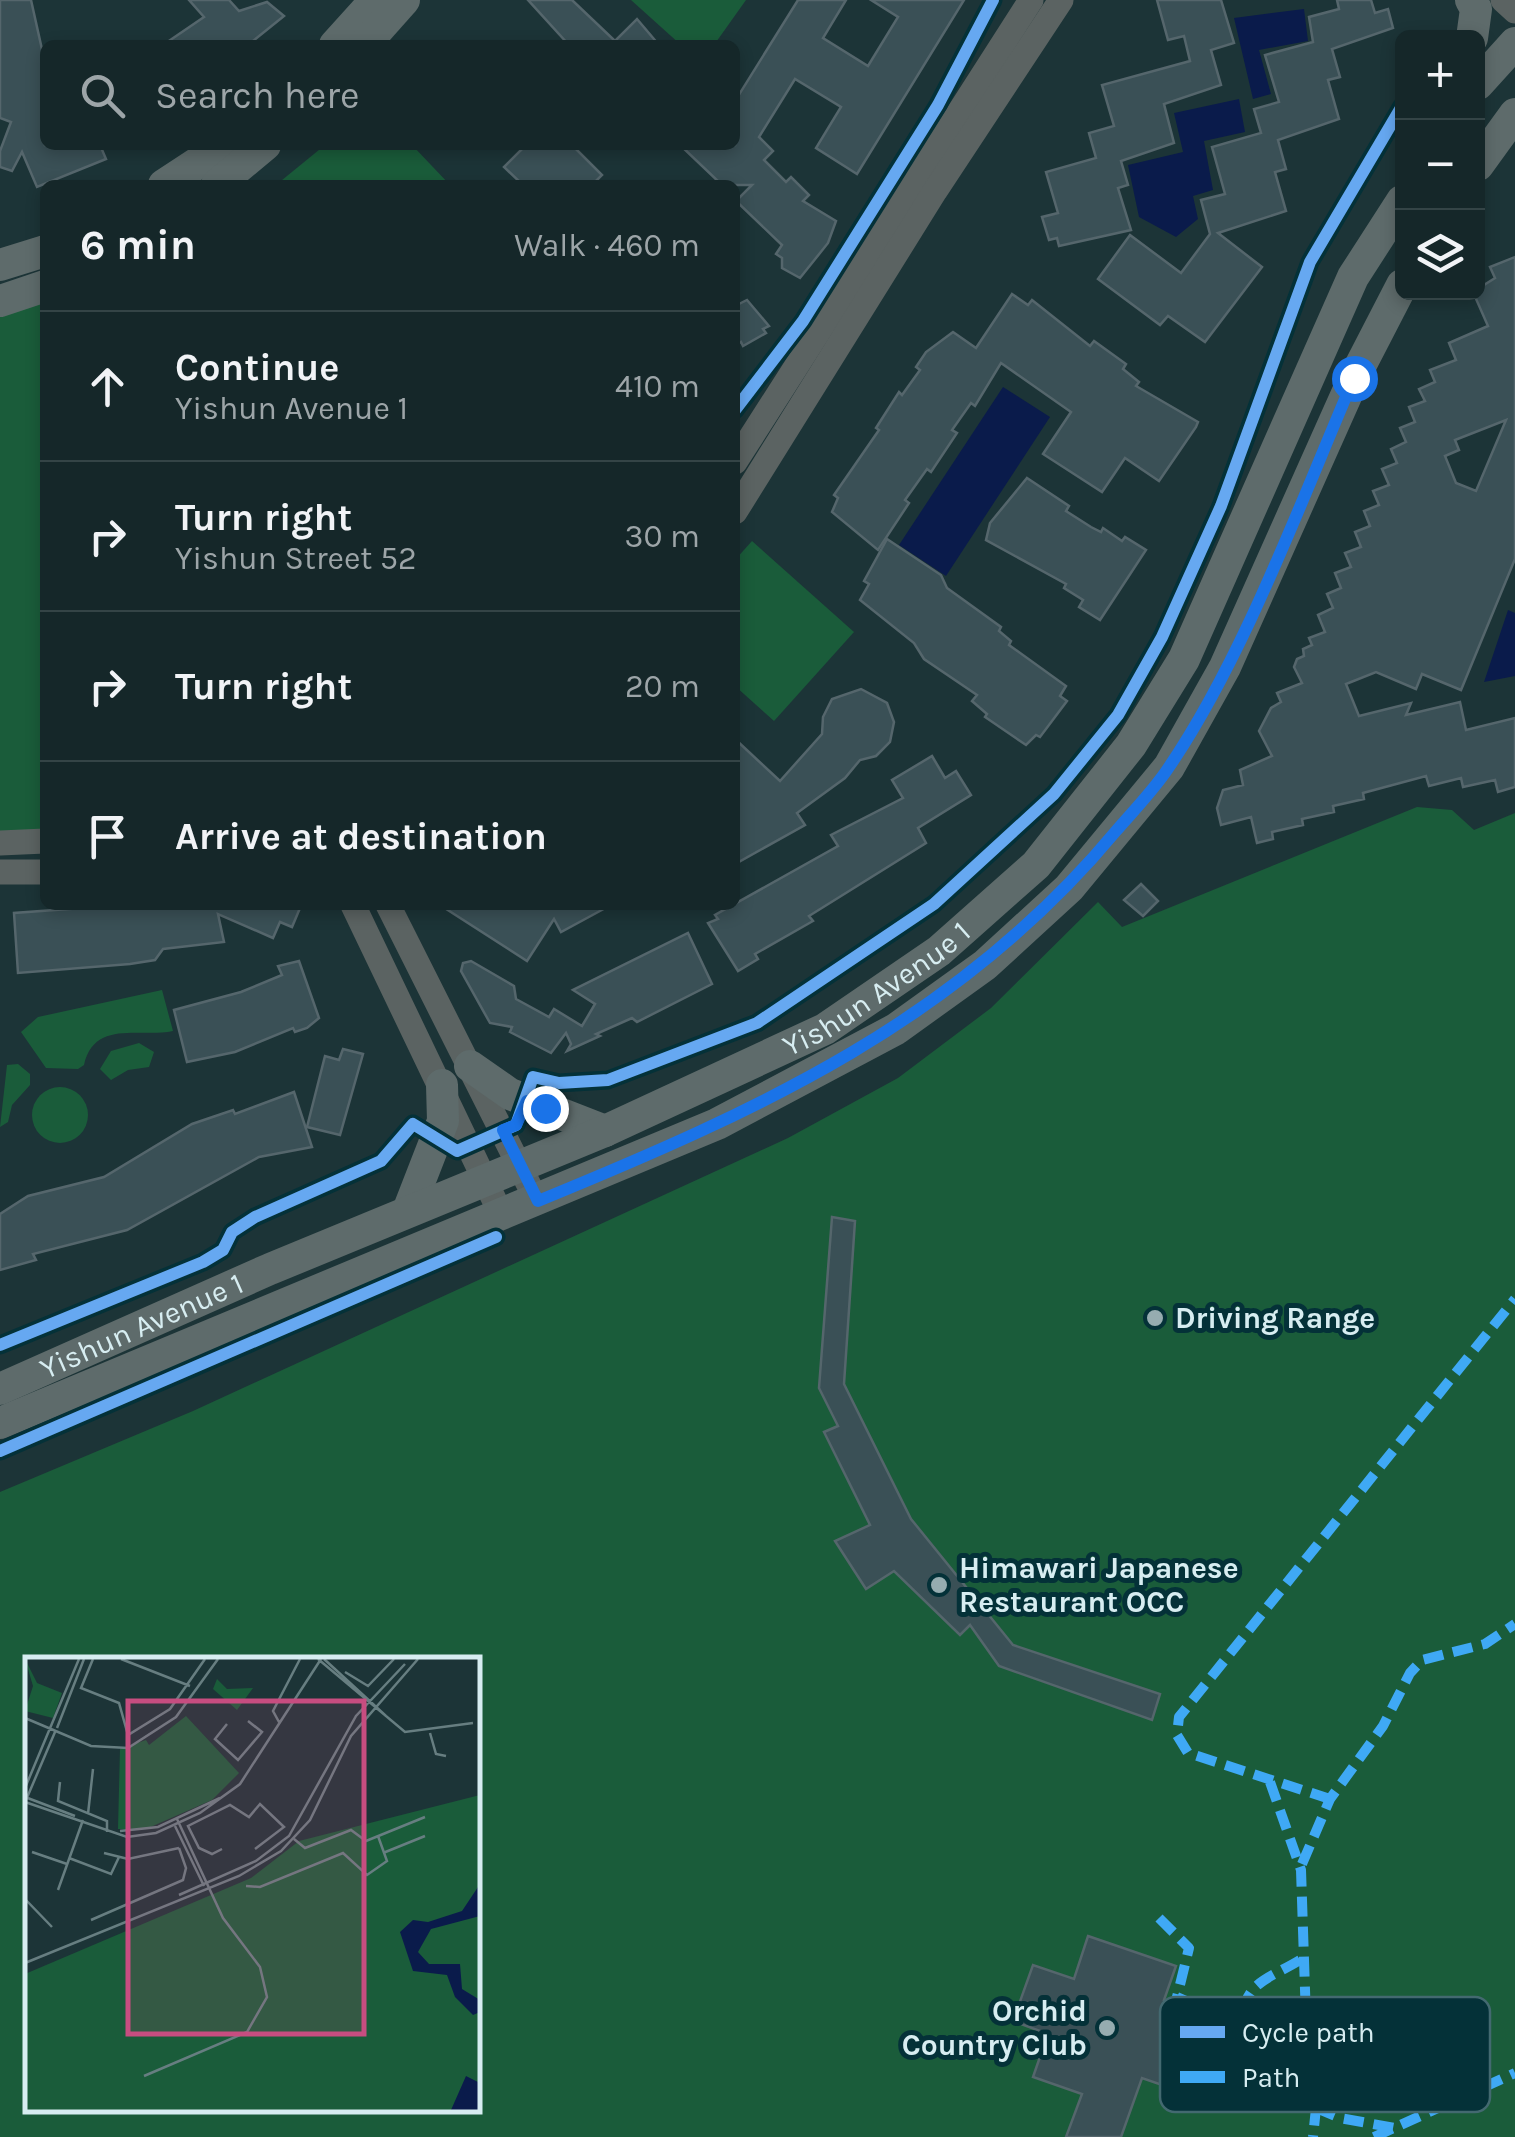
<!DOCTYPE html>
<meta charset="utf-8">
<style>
:root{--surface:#152729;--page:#223335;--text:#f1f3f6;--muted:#9da5a8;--line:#344446}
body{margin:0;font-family:Karla,sans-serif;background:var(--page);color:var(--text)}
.controls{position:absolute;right:30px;top:30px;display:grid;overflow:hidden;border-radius:15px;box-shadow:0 5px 15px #0003}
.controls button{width:90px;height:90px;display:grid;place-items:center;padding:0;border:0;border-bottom:2px solid var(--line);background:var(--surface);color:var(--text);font:50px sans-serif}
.stop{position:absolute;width:30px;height:30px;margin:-22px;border:8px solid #1a73e8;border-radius:50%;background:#fff}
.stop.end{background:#1a73e8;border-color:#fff;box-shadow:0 2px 10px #0008}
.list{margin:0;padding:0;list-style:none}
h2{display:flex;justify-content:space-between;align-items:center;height:130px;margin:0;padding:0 40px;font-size:42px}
h2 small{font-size:32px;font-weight:400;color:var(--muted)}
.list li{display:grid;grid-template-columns:65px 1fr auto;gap:30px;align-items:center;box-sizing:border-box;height:150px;padding:0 40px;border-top:2px solid var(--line)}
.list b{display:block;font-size:38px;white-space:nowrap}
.list p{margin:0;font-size:32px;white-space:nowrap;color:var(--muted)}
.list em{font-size:32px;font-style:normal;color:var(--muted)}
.icon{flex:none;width:55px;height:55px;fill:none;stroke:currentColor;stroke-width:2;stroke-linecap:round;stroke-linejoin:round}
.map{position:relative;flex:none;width:1515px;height:2137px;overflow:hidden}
.search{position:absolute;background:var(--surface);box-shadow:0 5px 15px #0003;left:40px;top:40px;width:700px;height:110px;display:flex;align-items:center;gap:25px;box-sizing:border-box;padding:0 35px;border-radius:15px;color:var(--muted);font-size:38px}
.panel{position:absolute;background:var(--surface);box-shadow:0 5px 15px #0003;left:40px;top:180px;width:700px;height:730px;border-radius:15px}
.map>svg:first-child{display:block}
</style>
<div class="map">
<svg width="1515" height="2137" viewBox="0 0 1515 2137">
<rect width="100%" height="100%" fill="#1c3437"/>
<g fill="#1a5c3a" fill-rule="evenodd">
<polygon points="631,0 746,0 714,45 681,45"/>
<polygon points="325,145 412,145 450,185 276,185"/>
<polygon points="45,286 45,832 0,832 0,301"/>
<polygon points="752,541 854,632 774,721 735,686 735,560"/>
<path d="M1417,807L1452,810L1474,830L1515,813V2137H0V1492L193,1411L788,1138L898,1078L991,1008L1098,902L1122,927ZM28,1660H478V2110H28Z"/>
<path d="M162,990L173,1031C141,1038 94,1019 84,1065L78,1069L46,1068L21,1032L38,1017Z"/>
<polygon points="139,1043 154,1052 149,1067 128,1070 111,1080 100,1069 111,1051"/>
<polygon points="18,1064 30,1074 30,1085 12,1105 8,1122 0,1127 7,1065"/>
<circle cx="60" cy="1115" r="28"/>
</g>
<g fill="#0a1b4b">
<polygon points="1304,9 1308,41 1259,50 1271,94 1253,99 1234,18"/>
<polygon points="1239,99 1245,132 1204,141 1213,190 1193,196 1198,219 1176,237 1139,217 1128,165 1183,152 1174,113"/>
<polygon points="1003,387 1050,417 946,576 899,545"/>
<polygon points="1508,610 1515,613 1515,676 1484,682"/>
</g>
<g fill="#3a5056" stroke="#55666c" stroke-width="2.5" fill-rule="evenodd">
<polygon points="0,0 31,0 45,63 45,145 100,145 106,159 37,187 22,152 12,171 0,167 0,151 11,122 0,118"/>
<polygon points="189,0 229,0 239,11 267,2 284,16 248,45 163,45 204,17"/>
<polygon points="528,0 572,0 615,41 637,19 659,45 569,45"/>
<polygon points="798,0 846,0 823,38 868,66 898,17 871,0 964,0 857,174 816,148 841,107 795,79 759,137 773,151 764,160 786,182 791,177 809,195 803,201 836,221 828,243 800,278 782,268 782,258 776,254 782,245 736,201 752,185 722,185 680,145 735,145 735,101"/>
<polygon points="1157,0 1221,0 1234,43 1211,50 1221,85 1164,104 1174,143 1121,161 1128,185 1118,188 1131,230 1059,246 1057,238 1049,240 1042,217 1058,213 1046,172 1096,158 1089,133 1114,126 1102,85 1190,61 1184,36 1168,40"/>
<polygon points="1337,0 1371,0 1375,13 1388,9 1393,28 1332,49 1340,77 1328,80 1339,119 1278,140 1286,169 1275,172 1286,211 1218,233 1262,267 1205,342 1168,316 1160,325 1098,279 1130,235 1181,273 1210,234 1201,200 1225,194 1212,147 1261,133 1254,109 1279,102 1265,55 1313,42 1309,17 1339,9"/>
<polygon points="526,145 572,145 602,175 592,185 523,185 504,167"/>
<path d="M1515,257V559L1461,690L1422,674L1416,689L1376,672L1346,684L1359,716L1411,703L1406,715L1460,702L1466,730L1515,718V787L1498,792L1495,780L1463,787L1461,778L1429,786L1426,776L1363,793L1364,799L1333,806L1334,812L1302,819L1303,825L1272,832L1273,839L1257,843L1251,817L1221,825L1217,808L1223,790L1243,785L1240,770L1272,756L1259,731L1271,708L1281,702L1277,693L1302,683L1294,667L1297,659L1304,656L1303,649L1312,645L1309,638L1325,632L1318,615L1333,608L1327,594L1341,588L1335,573L1351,567L1345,553L1361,547L1355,532L1370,526L1364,511L1379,505L1373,491L1389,485L1382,469L1397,463L1391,449L1406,442L1400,428L1415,422L1409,407L1425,401L1419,389L1435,382L1430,370L1456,360L1449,343L1488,326L1473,292L1495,278L1490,267ZM1506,420L1476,491L1456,483L1445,456L1459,450L1455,440Z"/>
<polygon points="1012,294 1028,305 1032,300 1090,346 1094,341 1126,364 1123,369 1139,382 1136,386 1198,422 1196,427 1159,481 1125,458 1102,492 1043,454 1071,412 1001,363 975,406 971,403 952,430 957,433 931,472 927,469 905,500 909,503 878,550 832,512 838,498 834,495 879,430 876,428 899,392 902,395 920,370 916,367 926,352 953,332 976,348"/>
<polygon points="747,300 769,326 763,329 766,333 743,346 741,342 735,345 735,306"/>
<polygon points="1027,478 1069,506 1066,511 1091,527 1101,532 1103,528 1122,541 1125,537 1146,550 1100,620 1079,607 1083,600 1064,588 1066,584 986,540 990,523"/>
<polygon points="887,539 941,575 947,588 1001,627 999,631 1011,641 1009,645 1066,686 1060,696 1067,701 1040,737 1036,735 1026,745 985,717 987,714 972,701 977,695 924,659 914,643 860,600 869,584 864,581"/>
<polygon points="861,689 887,703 894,722 890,742 876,756 860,760 845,778 797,813 805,825 735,864 735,739 780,781 822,734 823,717 832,699"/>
<polygon points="932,756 945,778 956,771 971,795 918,828 926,843 809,916 813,921 755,954 758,959 738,971 708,923 718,919 715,915 838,846 831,835 903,798 892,780"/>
<polygon points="1141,884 1158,901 1143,916 1124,900"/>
<polygon points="124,905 290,905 300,908 292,927 280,922 273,938 218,914 224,942 163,949 155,960 130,964 18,973 14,913"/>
<polygon points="440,905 611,905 561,932 554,919 527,961"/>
<polygon points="688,933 712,984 637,1022 632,1018 596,1034 600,1036 567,1051 571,1044 566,1033 551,1053 510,1032 512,1027 490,1023 461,971 463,963 471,961 514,986 516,999 549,1017 554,1009 582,1026 595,1004 573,990"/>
<polygon points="299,961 319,1018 307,1028 295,1032 293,1028 235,1052 187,1062 174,1010 241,992 282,975 278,966"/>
<polygon points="343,1049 363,1054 340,1135 307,1127 325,1056 339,1060"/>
<polygon points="294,1092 312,1147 259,1157 127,1230 33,1254 36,1260 0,1270 0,1214 28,1196 104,1177 192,1124 233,1110 235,1114"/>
<polygon points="832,1217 855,1221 844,1384 911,1519 1013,1645 1160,1694 1152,1720 999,1666 970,1625 960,1635 894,1571 866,1589 835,1541 870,1525 824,1432 838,1426 819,1388"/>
<polygon points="1088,1936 1176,1966 1164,2000 1189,2009 1162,2085 1142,2078 1121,2137 1066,2137 1082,2094 1033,2077 1048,2034 1013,2021 1033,1965 1074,1979"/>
</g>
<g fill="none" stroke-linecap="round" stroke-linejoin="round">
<g stroke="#5b6362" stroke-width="25">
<polyline points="1503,0 1515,11"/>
<polyline points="735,462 1031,0"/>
<polyline points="735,512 935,191 1061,0"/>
<polyline points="0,843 45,841"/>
<polyline points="0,872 45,872"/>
<polyline points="353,905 502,1216"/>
<polyline points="388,905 537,1201"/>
</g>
<g stroke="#5e6b6b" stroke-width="32">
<polyline points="1471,0 1476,9 1472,38"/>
<polyline points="335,45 372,4"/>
<polyline points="364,45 404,0"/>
<polyline points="1478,84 1515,43"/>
<polyline points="1478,165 1515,114"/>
<polyline points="164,185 225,145"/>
<polyline points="217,185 265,145"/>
<polyline points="0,265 45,251"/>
<polyline points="0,301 45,286"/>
<polyline points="470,1066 510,1094 605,1131"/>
<polyline points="408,1211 443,1121 442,1085"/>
<path id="s1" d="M0,1389L270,1269L605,1131L825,1029L939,951L1036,865L1131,745L1184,659L1353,277L1402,201"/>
<polyline points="0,1423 717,1124 896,1029 985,965 1069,888 1169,767 1225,667 1354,378 1402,285"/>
</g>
<g stroke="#3fa9f5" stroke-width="10" stroke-dasharray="20 10" stroke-linecap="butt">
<polyline points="1270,1782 1301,1870 1308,2079 1316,2108 1313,2137"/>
<polyline points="1330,1799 1188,1753 1177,1735 1179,1717 1515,1299"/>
<polyline points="1302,1864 1330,1799 1383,1726 1410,1673 1422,1660 1485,1644 1515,1624"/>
<polyline points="1159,1918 1189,1948 1177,1997 1243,2026"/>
<path d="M1300,1960C1267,1980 1241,1983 1243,2026L1276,2058L1308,2079"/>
<polyline points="1316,2108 1340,2118 1395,2128"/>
<polyline points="1374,2137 1515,2073"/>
</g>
<g stroke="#043138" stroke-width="19">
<g id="cycleway">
<polyline points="735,410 803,321 938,105 993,0"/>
<polyline points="0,1345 203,1262 223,1250 232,1232 255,1217 381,1161 413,1124 457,1151 516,1125 533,1077 559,1083 608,1080 757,1023 934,904 1054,794 1118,715 1162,637 1221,506 1310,262 1402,106"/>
<polyline points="0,1451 496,1237"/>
</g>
</g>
<use href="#cycleway" stroke="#66a8f1" stroke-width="12"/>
</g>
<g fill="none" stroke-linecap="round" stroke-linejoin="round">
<path stroke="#1a73e8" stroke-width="12" d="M545,1108L527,1101L516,1125L503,1130L538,1201C760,1110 959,1020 1116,831C1134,810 1154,790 1169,767C1244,657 1301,501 1354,378"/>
</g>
<g fill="#96acb0" stroke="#043138" stroke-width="4">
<circle cx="1155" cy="1318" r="10"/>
<circle cx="939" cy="1585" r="10"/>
<circle cx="1107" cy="2028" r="10"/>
</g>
<g text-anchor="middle" stroke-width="10" stroke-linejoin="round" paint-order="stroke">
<g font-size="30" fill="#d7edf1" stroke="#043138">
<text dy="10" stroke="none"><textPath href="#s1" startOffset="965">Yishun Avenue 1</textPath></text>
<text dy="10" stroke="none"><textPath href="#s1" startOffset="155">Yishun Avenue 1</textPath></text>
</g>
<g font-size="30" font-weight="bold" fill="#d7edf1" stroke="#043138" text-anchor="start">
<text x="1175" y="1328">Driving Range</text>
<text x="959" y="1578">Himawari Japanese<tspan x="959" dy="34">Restaurant OCC</tspan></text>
<text x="1087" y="2021" text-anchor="end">Orchid<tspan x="1087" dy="34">Country Club</tspan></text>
</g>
</g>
<g transform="translate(25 1657)">
<rect width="455" height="455" fill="#1c3437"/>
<path d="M0,2L12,26L37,36L28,61L0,54L8,29ZM192,22L202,32L228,31L212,53L188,32ZM161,59L214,116L187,143L121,172H93L95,92L121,83L124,88ZM455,138V426L426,453H0V317L226,221L274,184Z" fill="#1a5c3a"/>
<path d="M455,227V259L406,272L393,295L404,307H435L437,332L455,343V355L448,358L430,340L422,318L388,314L375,275L388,263L403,265L437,254ZM441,419L455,426V453H426Z" fill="#0a1b4b"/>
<path fill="none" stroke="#677e81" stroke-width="2.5" d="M68,2L56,31L94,46L103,78L145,52L180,2M96,2L165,29M293,2L380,75L448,66M299,2L361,59M320,15L343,29L369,2M0,61L66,89L103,91L151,60L193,2M254,65L248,54L275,2M202,67L190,82L213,103L237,75L223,64M32,71L59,2M405,76L411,97L421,99M35,125L33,144L82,164V175M0,131L54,2M0,140L50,159M1,143L30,75M0,145L102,180L131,176L175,156L215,127L296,2M63,157L68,112M150,169L179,229M95,174L133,170L195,141M269,182L280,191L326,173L341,184L400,160M197,192L187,197L174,191L163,169L205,148L224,160L235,147L259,170L230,192M7,195L42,207M79,196L103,202L154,191M358,196L400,179M44,201L86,217L94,200M221,229L235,230L318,196L342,218L362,204L353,179M33,233L58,163M154,238L231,204L264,179L331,59L380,7M0,242L27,270M66,263L158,223L161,211L154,191M0,306L214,219L256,194L285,163L326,79L393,2M119,419L222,375L242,340L235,310L198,261L152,162"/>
<path fill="#c74d80" fill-opacity="0.15" stroke="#c74d80" stroke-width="5" d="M103,44H339V377H103Z"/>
<rect width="455" height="455" fill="none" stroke="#d7edf1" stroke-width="5"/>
</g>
<rect x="1160" y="1997" width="330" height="115" rx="15" fill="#043138" stroke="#436970" stroke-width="2.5"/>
<rect x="1180" y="2026" width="45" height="12" fill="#66a8f1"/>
<rect x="1180" y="2071" width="45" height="12" fill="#3fa9f5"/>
<g font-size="28" fill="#d7edf1">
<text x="1242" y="2042">Cycle path</text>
<text x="1242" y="2087">Path</text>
</g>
</svg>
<div class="controls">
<button>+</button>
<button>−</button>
<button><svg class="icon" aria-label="layers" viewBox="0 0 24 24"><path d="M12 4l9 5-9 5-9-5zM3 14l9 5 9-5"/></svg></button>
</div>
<div class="stop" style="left:1354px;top:378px"></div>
<div class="stop end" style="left:545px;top:1108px"></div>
<div class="search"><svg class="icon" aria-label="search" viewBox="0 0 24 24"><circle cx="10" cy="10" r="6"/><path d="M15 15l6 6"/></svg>Search here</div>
<section class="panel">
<h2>6 min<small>Walk · 460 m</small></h2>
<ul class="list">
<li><svg class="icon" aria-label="ahead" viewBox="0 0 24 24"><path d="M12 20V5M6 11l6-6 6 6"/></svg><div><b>Continue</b><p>Yishun Avenue 1</p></div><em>410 m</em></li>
<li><svg class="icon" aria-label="right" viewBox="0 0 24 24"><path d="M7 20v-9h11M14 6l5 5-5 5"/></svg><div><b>Turn right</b><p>Yishun Street 52</p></div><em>30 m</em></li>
<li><svg class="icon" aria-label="right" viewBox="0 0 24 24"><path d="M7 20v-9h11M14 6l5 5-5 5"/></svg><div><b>Turn right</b></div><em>20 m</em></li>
<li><svg class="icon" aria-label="arrive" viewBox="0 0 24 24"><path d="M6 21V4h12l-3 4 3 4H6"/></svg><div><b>Arrive at destination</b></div></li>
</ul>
</section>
</div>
